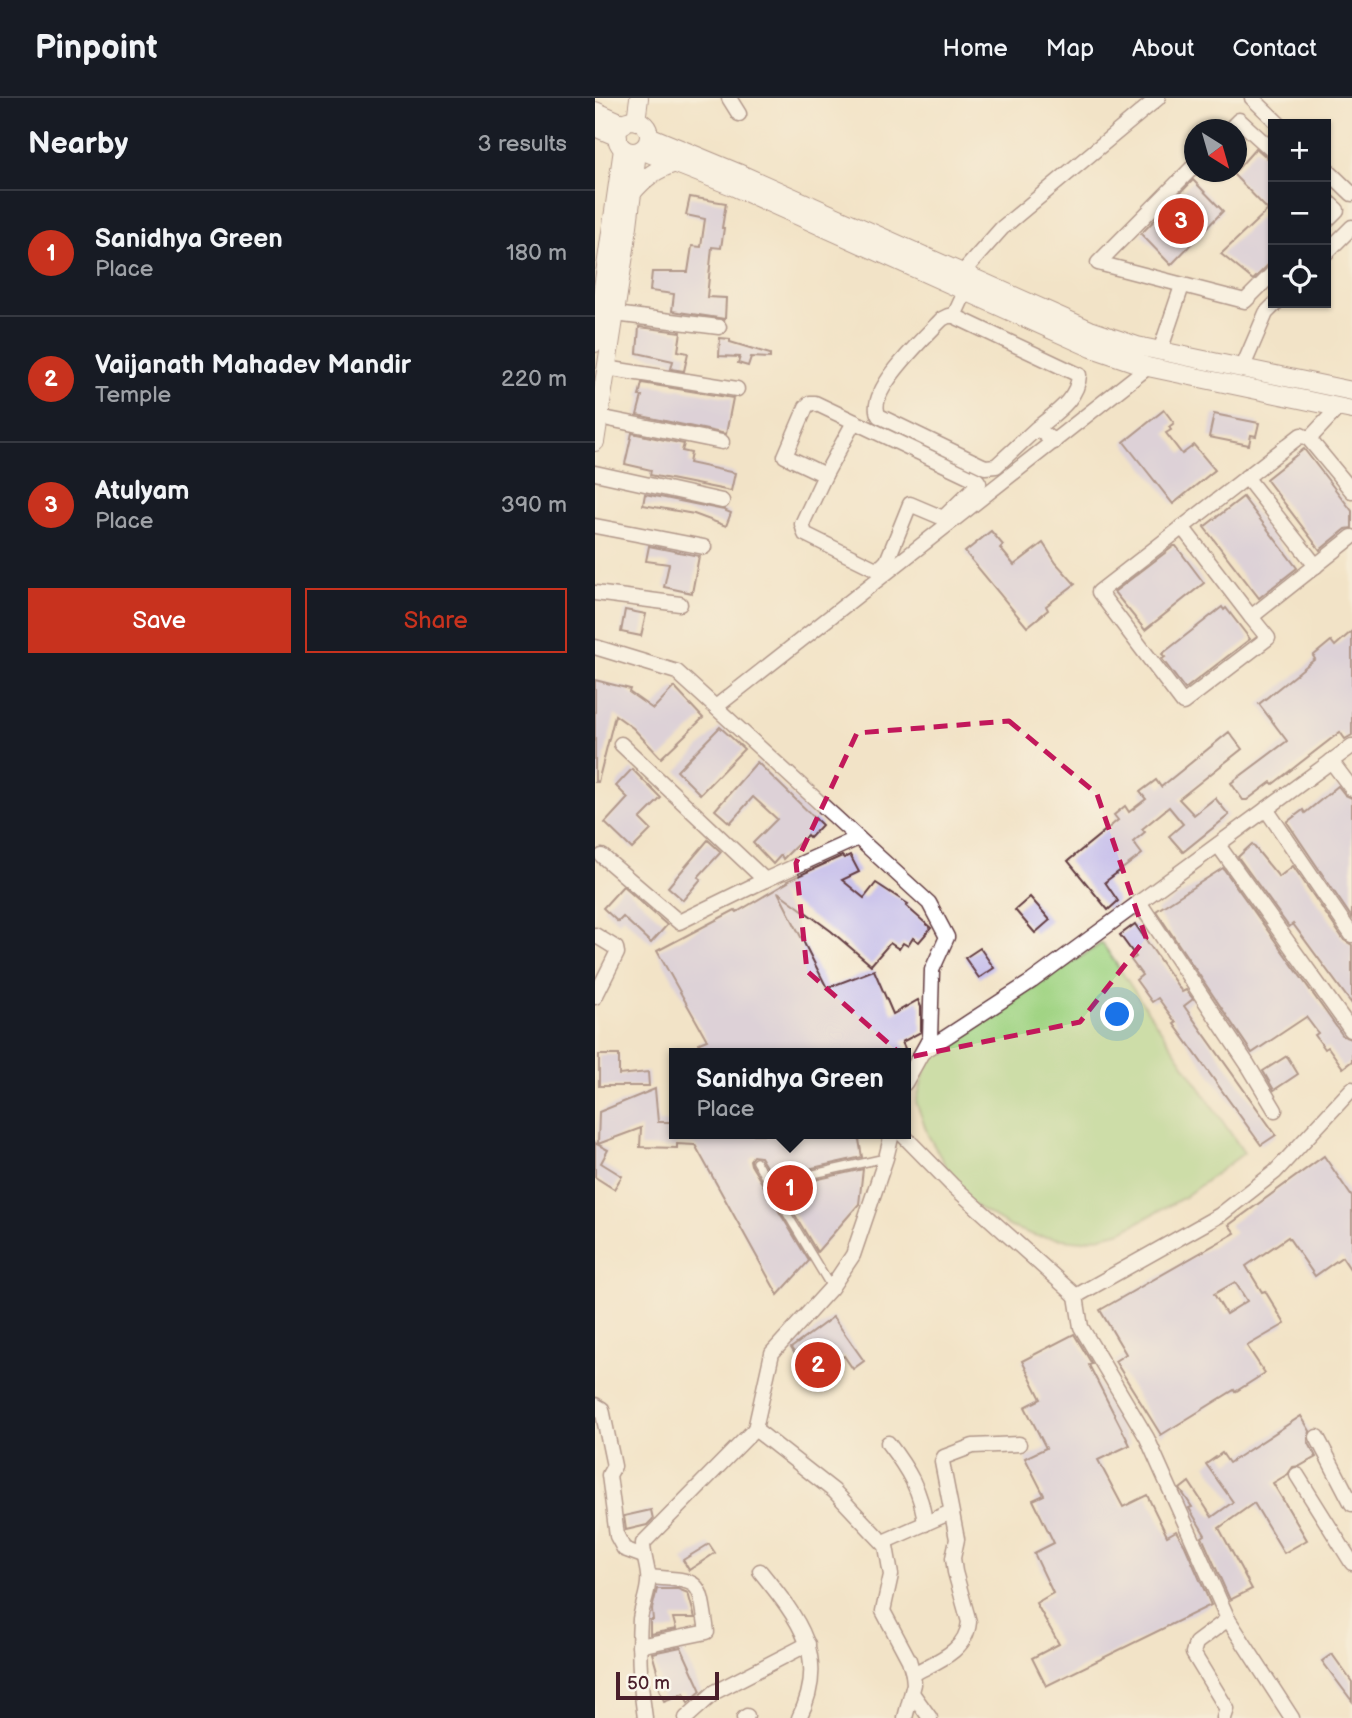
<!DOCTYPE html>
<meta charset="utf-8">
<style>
:root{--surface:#171b24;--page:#20242c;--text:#f1f3f6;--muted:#9ea1a6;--line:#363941;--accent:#c8321e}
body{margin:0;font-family:"Balsamiq Sans",sans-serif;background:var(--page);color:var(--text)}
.controls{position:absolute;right:21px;top:21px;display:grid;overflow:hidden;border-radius:0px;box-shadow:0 2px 5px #0004}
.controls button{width:63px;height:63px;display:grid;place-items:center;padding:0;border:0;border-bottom:2px solid var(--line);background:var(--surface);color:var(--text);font:35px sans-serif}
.compass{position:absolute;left:589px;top:21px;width:63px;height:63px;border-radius:50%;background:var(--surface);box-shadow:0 2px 5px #0004;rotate:143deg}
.scale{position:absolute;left:21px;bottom:18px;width:103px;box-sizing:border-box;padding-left:7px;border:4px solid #4a1f2b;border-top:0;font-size:19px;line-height:24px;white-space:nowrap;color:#4a1f2b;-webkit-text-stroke:5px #fbf7ec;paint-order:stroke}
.you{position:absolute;left:523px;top:917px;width:24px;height:24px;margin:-18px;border:5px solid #fff;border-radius:50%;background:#1a73e8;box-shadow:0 0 0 10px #1a73e833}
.badge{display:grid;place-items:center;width:46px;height:46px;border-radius:50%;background:var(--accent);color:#fff;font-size:23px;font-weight:700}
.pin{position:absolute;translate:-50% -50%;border:4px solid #fff;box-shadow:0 2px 7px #0006}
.popup{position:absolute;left:74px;top:950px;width:242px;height:91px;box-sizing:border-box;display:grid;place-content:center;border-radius:0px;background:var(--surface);filter:drop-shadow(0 2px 5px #0005);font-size:23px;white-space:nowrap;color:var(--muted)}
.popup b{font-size:26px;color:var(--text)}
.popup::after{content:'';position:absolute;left:50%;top:100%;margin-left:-14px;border:14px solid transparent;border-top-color:var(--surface)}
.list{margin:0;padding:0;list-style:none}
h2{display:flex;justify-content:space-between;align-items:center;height:91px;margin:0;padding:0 28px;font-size:30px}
h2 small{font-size:23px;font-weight:400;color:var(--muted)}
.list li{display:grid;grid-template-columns:46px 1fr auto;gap:21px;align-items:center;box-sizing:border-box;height:126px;padding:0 28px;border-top:2px solid var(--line)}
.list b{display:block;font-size:26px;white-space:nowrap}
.list p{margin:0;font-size:23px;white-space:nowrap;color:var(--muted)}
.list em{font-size:23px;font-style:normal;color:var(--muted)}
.actions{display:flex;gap:14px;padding:21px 28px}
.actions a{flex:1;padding:16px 0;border:2px solid var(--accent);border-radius:0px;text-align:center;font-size:24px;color:var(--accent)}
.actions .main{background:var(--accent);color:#fff}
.icon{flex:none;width:38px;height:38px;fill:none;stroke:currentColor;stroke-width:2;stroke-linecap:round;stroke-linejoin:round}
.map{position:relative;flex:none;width:757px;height:1620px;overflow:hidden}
header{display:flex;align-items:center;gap:42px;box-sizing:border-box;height:98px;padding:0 35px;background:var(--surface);border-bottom:2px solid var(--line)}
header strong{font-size:33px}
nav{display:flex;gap:38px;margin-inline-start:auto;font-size:24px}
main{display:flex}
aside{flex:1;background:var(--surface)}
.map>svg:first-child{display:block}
</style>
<header>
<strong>Pinpoint</strong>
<nav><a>Home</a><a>Map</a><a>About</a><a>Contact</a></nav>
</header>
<main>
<aside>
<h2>Nearby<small>3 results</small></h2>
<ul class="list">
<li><span class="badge">1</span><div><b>Sanidhya Green</b><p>Place</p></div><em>180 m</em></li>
<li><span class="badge">2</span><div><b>Vaijanath Mahadev Mandir</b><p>Temple</p></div><em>220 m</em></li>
<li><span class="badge">3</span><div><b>Atulyam</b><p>Place</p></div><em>390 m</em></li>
</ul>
<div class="actions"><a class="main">Save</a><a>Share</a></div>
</aside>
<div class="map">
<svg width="757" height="1620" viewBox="0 0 757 1620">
<rect width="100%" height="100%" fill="#fbf7ec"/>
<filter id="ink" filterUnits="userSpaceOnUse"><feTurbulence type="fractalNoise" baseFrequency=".0143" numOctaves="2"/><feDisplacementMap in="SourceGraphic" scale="14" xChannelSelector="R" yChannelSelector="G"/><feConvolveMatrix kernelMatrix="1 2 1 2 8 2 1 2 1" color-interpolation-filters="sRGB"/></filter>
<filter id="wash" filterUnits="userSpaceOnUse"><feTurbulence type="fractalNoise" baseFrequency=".00686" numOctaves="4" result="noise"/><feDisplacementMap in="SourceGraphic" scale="28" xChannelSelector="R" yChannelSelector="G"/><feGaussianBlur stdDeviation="1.57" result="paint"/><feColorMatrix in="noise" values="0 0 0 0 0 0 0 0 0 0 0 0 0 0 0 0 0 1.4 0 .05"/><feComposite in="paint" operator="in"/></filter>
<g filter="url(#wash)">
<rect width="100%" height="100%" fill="#f2e3c7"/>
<polygon fill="#a1d484" stroke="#767a58" stroke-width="2" points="507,845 649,1055 588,1100 527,1133 486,1143 441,1138 416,1129 370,1102 333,1037 321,1004 330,972 344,951"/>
<g id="blocks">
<g fill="#c3bbeb" fill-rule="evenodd">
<polygon points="661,50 678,65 678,162 658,182 626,156 673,112 638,76"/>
<polygon points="598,82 628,113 576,167 546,136"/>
<polygon points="95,99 131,105 127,130 129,130 126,150 117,149 112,199 131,200 130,221 77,213 79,196 55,193 57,174 93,174 97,148 106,149 110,121 91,117"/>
<polygon points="44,229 86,234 83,253 93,255 89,273 76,271 78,263 42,255"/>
<polygon points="125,240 135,241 135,244 175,256 175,260 156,259 153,268 143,265 145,259 124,258"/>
<polygon points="47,285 138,300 131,336 42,317 47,298 44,298"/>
<polygon points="569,312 579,325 574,329 576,332 571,335 587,356 599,347 620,372 578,406 529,344"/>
<polygon points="619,316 664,325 661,338 656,337 654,347 614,339"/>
<polygon points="37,335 89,346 87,353 96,355 94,365 140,375 136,393 55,377 56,372 30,366"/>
<polygon points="709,351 757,413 757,430 751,431 725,452 671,381"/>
<polygon points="50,396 129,412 136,415 131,428 99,416 48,407"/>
<polygon points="648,399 702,470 664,500 609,429"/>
<polygon points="396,433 408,447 405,450 419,467 448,445 461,465 480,486 451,508 453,512 432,529 370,454"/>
<polygon points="54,448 104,458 97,495 69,489 74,466 51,463"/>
<polygon points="579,448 581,448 609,485 550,532 519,494"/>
<polygon points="627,509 629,512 631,510 655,541 590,591 567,561 570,559 567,556"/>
<polygon points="30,512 51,516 46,538 26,534"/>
<polygon points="757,533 757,637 750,641 745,634 678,686 676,684 652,702 648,702 636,685 692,643 664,606 720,561 718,558 736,543 740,548"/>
<polygon points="0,582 35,591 34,594 58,611 79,589 108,620 66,660 38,630 20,617 3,684 0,684"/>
<polygon points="125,629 149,651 105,696 82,673"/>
<polygon points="634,634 647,651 584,701 599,717 620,700 634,717 588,754 574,738 588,726 574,709 547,731 550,734 538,744 547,756 510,784 523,803 513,812 473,763 523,722 519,717 530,708 534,714 551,701 545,694 561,682 566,689"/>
<polygon points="162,664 227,727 215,740 212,737 188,761 186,757 178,766 158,745 182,721 158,699 135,725 120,712"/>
<polygon points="37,671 66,700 45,721 56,732 37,751 10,725 33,700 21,688"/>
<polygon points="743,688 750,697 757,700 757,820 692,724 708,712 710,715"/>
<polygon points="113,742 126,754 103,779 106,781 88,802 73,789"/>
<polygon points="657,746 684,779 698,768 749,842 757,847 757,906 698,826 694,829 643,759"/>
<polygon points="255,757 264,774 247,782 269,800 281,785 313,806 311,808 336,830 324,844 318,840 313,848 308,845 304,851 295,845 276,867 236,833 183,794 232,890 279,872 298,916 323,902 326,909 326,934 307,944 312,955 108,955 104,945 112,942 62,853 140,812 142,814 193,784 192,783 247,758 249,760"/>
<polygon points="628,770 748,938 757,941 757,963 748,970 733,949 730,951 720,937 723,935 711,919 657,955 561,813"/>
<polygon points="28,788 72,827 56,845 28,819 23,824 8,810"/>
<polygon points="435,799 455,822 440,835 420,812"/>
<polygon points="540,826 587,894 591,892 598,901 589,908 681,1037 666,1047 579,926 581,925 563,900 557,904 541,882 547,877 536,862 541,859 525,837"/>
<polygon points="385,850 399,870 384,880 370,860"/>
<polygon points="4,957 24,957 24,977 53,974 54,988 4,988"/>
<polygon points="692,958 703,976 679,992 668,973"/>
<polygon points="60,991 63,1024 80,1024 80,1036 263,1036 267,1059 177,1079 165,1059 158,1058 155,1062 156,1067 214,1163 183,1197 100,1047 82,1046 82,1050 45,1049 46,1030 3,1046 4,1014"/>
<polygon points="0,1045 13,1052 6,1065 27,1078 19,1091 0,1079"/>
<path d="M729,1058L757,1099V1174L747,1159L720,1178L693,1139L651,1168L667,1194L670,1193L690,1226L652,1248L670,1275L640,1294L639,1292L566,1337L520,1263L531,1256L505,1212L640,1135L634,1127ZM640,1184L652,1203L631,1216L619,1196Z"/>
<polygon points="268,1071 264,1106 222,1154 184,1090"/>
<polygon points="238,1219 269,1263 258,1271 249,1258 217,1281 196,1250"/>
<polygon points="479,1236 497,1266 494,1267 535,1347 503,1362 528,1409 552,1397 572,1438 581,1433 590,1448 616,1507 451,1588 437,1560 464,1546 441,1505 458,1495 439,1455 459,1445 438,1402 449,1397 430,1360 451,1350 430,1309 446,1301 427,1263"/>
<polygon points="706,1318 715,1333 713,1343 721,1359 705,1368 698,1369 693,1376 678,1385 712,1442 689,1455 659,1405 624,1430 657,1491 635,1502 607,1439 610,1437 594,1410 597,1409 585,1391 594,1384 617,1419 638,1404 611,1366 627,1355 634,1365"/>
<polygon points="56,1412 58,1421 52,1427 31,1432 29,1418"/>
<polygon points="114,1446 120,1455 94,1472 88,1462"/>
<polygon points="62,1491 83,1491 93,1495 100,1520 78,1520 81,1531 55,1536 55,1522 58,1522 57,1511"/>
<polygon points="86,1549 106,1593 93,1605 89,1595 69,1603 61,1584 65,1583 57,1555"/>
<polygon points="737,1556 757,1584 757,1603 727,1563"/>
</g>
</g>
</g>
<g filter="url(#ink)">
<use href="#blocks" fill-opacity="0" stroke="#633c42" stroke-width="2"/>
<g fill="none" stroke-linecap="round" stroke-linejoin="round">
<g stroke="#633c42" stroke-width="10">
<g id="service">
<polyline points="161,1064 236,1189"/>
<polyline points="174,1086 290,1060"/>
</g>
</g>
<g stroke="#633c42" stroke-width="17">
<g id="minor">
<polyline points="134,0 144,16"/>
<polyline points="657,0 684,26"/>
<polyline points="634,32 644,22 678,53"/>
<polyline points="600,67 503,165 650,203 678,175"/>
<polyline points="731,71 757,96"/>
<polyline points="731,102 742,112 731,123"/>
<polyline points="731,155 757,129"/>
<polyline points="368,174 407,130 563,0"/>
<polyline points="20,216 124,229"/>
<polyline points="359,218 371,192"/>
<polyline points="565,253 587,188"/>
<polyline points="11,270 142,291"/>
<polyline points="647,271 671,215 681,205"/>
<polygon points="215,305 220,305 382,382 384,385 348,420 315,406 292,463 286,469 279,470 210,436 207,426 230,377 190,358 211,309"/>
<polyline points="4,319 127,344"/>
<path d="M442,330C460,315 483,301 484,277L359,218H353L347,221C331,238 269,295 284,318L390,369L401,368L442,330L459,344"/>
<polyline points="714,341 744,309"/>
<polyline points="0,375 127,403"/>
<polyline points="230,377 259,324"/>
<polyline points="651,379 721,468"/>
<polyline points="757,393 714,341 706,337 504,494 588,605 673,540 656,519 757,439"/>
<polyline points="0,428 109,449"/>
<polyline points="587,429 656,519"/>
<polyline points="0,495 85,506"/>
<polyline points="0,549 82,574 334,805 352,839 337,872 335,940 310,985"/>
<polyline points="122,608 553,269"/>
<polyline points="26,646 170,782 263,740"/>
<polyline points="736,663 757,691"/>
<polyline points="671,711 757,837"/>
<polyline points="623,747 756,932"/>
<polyline points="7,758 84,824 170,782"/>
<polyline points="544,804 653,967 680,1012"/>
<polyline points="0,837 21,850 22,855 0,899"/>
<polyline points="328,954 437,883 757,648"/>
<polyline points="307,1036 357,1087 481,1198"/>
<polyline points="0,1307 7,1311 19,1368 14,1377 22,1438 29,1451 48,1458"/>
<polyline points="160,1331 239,1393 291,1448 296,1477 288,1513 314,1562 318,1576 319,1586 310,1620"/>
<polyline points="160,1331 177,1255 236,1190 258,1157 291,1060 297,1036"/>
<polyline points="722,1339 757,1406"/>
<path d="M293,1345C312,1370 327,1393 330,1426"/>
<polyline points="702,1377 757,1465"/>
<polyline points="288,1444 356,1414"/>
<path d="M165,1473C203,1520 235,1559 204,1620"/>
<path d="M44,1548L112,1534C104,1481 108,1483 54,1479"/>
<path d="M318,1576C342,1563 371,1554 374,1524L360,1474L358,1460L362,1441L347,1364L349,1359L378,1348L424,1346"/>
<polyline points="317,1595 335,1620"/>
<path d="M50,1620C45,1587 43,1554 45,1521C47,1507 55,1491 53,1477C52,1466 48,1457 48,1445L160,1331"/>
<polyline points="91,1620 120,1594 213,1546"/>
<polyline points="149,1620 152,1618"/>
<polyline points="629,1620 632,1611 598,1555 601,1545 633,1521"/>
<polyline points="697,1620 633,1521 552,1340 486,1229 481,1198 625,1117 680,1074 757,991"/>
</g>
</g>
<g stroke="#633c42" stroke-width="20">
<g id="tertiary">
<polyline points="0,13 29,26"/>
<circle cx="38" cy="38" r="16"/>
<polyline points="41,23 44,0"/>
<polyline points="0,29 23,39"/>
<polyline points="54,38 143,75 495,232 542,248 757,293"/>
<polyline points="46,52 135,87 497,250 553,269 757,312"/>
<path d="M36,96C49,80 61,71 81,65"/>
<polyline points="0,245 28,51"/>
<polyline points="0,344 31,144 42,54"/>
</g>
</g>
<use href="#service" stroke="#fff" stroke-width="7"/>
<use href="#minor" stroke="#fff" stroke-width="14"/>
<use href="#tertiary" stroke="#fff" stroke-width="18"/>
</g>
</g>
<path d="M0 0H757V1620H0ZM414,623L502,696L551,840L485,924L310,960L212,873L201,765L262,635Z" fill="#f2e3c7" fill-opacity=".55" fill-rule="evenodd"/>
<path fill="none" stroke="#c2185b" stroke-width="5" stroke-dasharray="14 9" stroke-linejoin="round" d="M414,623L502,696L551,840L485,924L310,960L212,873L201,765L262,635Z"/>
</svg>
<div class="controls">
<button>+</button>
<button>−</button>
<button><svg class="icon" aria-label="locate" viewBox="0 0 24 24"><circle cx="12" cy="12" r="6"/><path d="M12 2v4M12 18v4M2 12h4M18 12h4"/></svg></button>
</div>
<svg class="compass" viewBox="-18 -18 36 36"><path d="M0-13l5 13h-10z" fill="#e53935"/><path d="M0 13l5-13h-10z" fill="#9ea1a6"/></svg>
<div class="scale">50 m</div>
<div class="you"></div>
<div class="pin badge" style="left:195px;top:1090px">1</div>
<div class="popup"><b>Sanidhya Green</b>Place</div>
<div class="pin badge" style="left:223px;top:1267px">2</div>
<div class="pin badge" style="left:586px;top:123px">3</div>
</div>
</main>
